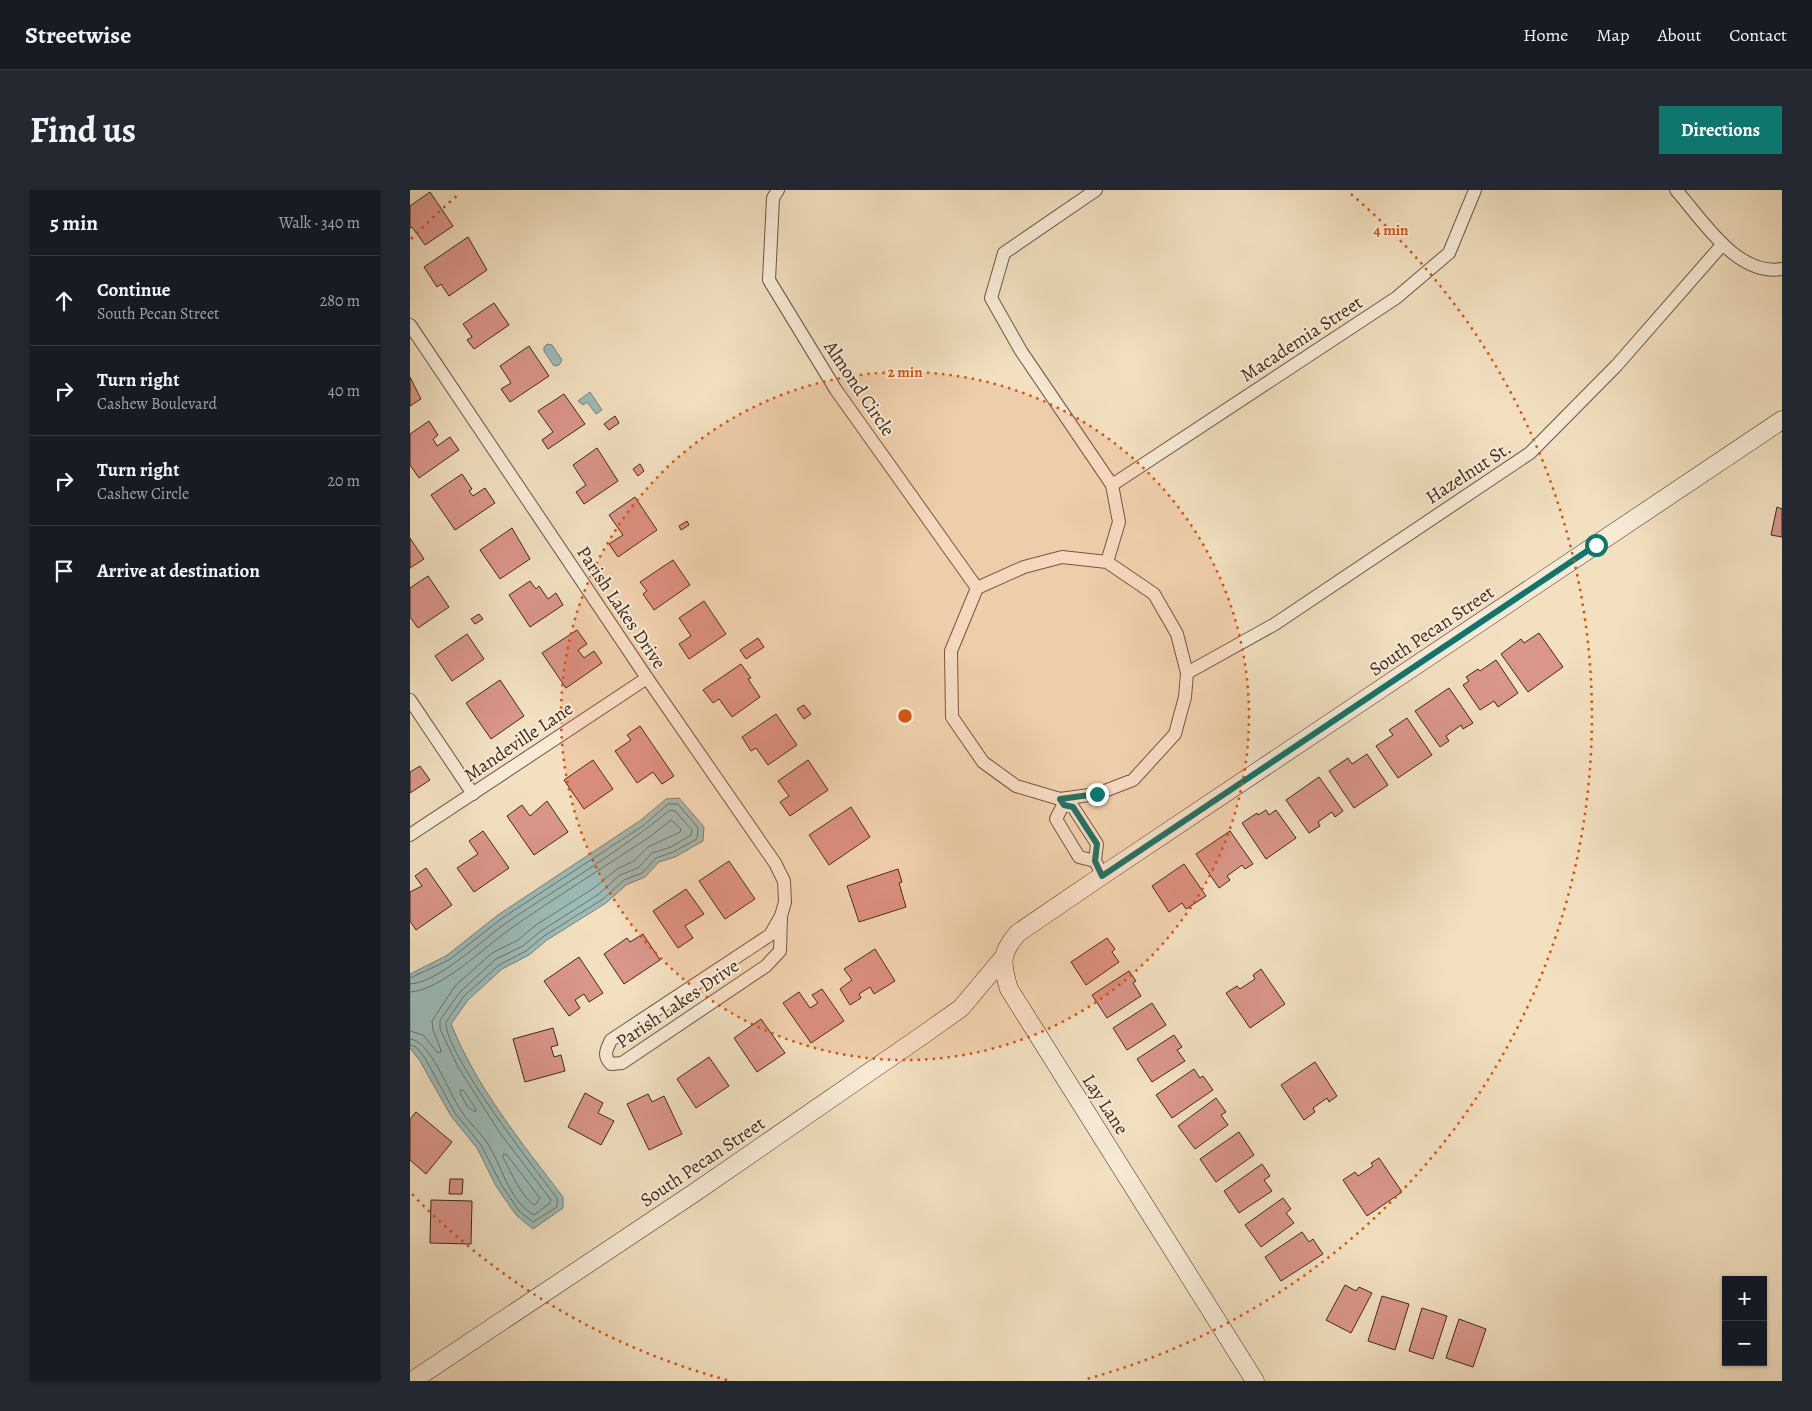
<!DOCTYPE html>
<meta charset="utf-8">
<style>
:root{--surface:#171b24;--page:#242831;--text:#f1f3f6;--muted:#9ea1a6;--line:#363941;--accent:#0f766e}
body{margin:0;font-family:Alegreya,serif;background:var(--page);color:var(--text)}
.controls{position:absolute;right:15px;bottom:15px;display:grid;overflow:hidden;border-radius:0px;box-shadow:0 1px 4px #0004}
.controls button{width:45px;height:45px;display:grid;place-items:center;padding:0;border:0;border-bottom:1px solid var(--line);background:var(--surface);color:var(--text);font:25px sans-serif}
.stop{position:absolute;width:15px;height:15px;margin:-11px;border:4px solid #0f766e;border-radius:50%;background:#fff}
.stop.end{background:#0f766e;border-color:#fff;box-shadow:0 1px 5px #0008}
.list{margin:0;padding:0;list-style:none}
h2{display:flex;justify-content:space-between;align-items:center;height:65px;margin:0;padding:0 20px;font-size:21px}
h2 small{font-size:16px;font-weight:400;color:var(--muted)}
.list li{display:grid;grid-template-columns:32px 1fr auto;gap:15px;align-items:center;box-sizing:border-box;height:90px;padding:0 20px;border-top:1px solid var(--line)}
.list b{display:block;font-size:19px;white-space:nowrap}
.list p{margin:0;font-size:16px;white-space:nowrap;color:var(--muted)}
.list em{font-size:16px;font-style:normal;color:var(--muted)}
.icon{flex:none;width:28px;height:28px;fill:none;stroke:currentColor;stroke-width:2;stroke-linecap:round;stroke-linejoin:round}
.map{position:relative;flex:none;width:1372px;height:1191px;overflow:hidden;border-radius:0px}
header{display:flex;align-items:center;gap:30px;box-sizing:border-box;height:70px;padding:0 25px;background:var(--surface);border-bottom:1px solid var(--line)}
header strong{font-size:24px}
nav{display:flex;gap:28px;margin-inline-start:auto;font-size:18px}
.intro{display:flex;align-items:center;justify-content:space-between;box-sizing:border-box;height:120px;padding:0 30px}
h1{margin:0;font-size:35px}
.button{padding:12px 22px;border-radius:0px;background:var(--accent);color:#fff;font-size:18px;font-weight:700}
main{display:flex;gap:30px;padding:0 30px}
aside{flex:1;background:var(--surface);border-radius:0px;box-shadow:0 1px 4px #0004}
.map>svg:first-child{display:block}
</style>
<header>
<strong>Streetwise</strong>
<nav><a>Home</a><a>Map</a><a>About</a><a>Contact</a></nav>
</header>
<div class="intro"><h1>Find us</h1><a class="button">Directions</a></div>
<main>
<aside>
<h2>5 min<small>Walk · 340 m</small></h2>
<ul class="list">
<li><svg class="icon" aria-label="ahead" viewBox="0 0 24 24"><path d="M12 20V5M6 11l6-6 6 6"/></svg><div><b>Continue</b><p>South Pecan Street</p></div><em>280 m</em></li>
<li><svg class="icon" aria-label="right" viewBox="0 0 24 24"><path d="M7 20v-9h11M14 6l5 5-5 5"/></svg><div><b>Turn right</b><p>Cashew Boulevard</p></div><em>40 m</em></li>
<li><svg class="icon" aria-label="right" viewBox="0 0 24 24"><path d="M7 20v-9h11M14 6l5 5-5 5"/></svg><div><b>Turn right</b><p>Cashew Circle</p></div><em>20 m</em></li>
<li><svg class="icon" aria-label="arrive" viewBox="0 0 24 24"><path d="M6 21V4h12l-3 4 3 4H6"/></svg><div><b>Arrive at destination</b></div></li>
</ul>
</aside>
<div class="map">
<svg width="1372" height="1191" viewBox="0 0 1372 1191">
<rect width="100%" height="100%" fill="#f2e0c0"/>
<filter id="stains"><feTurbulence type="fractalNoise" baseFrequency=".004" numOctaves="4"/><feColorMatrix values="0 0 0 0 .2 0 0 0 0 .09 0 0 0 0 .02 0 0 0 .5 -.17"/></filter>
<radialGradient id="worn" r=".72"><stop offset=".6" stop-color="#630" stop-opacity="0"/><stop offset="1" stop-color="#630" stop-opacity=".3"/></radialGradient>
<g fill="#9cbcb8" stroke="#77817a">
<polygon points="137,154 142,155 152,170 149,175 144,176 134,161 134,157"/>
<polygon points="180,202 192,220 186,224 177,212 173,215 168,211"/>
<path d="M269,608L294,637L293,651L265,667L249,672L235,687L216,695L196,713L137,750L119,765L92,779L58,810L41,834C67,898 111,952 153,1007V1018L123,1039L106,1025L86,996L67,958L41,926L10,871L0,858V784L36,766L88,725L231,630L256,609Z"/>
</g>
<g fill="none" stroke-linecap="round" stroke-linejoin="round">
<g stroke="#6e726b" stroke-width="1">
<path d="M0,788L39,770L91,729L234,635L258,614H268L288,638L287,649L263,662L246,668L232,683L214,690L193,709L134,746L116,761L89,775L54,806L36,832C34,863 125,979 147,1008V1017L123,1032L109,1021L91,994L71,955L45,923L15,868L6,857L0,855"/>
<path d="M0,794C28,793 73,749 96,733C151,696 209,662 260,620L265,621L282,640L281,645L261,657L242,663L228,678L210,685L189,704L131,741L113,756L86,769L50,802L30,830V839L48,877L90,943L141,1010L140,1013L124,1025C98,1011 92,974 76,951C68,940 57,931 50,919C39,903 20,850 0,849"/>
<path d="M0,802C30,801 75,757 100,739C146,707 194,677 241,646L261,630L271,639L270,642L238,657L224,671L207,679L184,698L126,735L108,750L82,763L45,796L22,831L23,840L31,860L30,863L27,862L13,845L0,841"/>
<polygon points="51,900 54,901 66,919 65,922 57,916 50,903"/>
<path d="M94,964L97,965L130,1008L125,1015C114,1011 99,979 93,967Z"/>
</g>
</g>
<g fill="#da968a" stroke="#40281e">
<polygon points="20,2 43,36 15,55 2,37 0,38 0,16"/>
<polygon points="58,47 77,80 39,106 31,94 27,97 14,77"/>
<polygon points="84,113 99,135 64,159 57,150 62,147 53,134"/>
<polygon points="119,156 139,186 100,212 91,199 101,193 90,176"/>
<polygon points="0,187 11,209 0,216"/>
<polygon points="154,204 175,234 138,259 132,250 143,242 128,221"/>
<polygon points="205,226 209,233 199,240 194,234"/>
<polygon points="19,231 28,245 23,249 27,256 40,247 49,260 9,288 0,275 0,244"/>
<polygon points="187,258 208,291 174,314 166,302 176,295 163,275"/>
<polygon points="230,274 234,281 228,286 223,279"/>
<polygon points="52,284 62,299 59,301 63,306 75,298 85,313 45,340 21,305"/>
<polygon points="225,307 247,340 208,367 199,354 213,345 199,325"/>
<polygon points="1367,317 1372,319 1372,347 1361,345"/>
<polygon points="277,331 279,335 271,340 269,336"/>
<polygon points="102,338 120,369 90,389 70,360"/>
<polygon points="0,348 14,369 0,378"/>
<polygon points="263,370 280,395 244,420 233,404 237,401 230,392"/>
<polygon points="18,386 39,417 8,438 0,427 0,398"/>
<polygon points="120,391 126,399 129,396 138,409 146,403 153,415 120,437 99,405"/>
<polygon points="294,411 316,444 279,469 269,454 281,446 269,428"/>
<polygon points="69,424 73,429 65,434 61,429"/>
<polygon points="167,440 177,454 168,460 174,468 184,461 192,473 156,498 132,463"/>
<polygon points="1129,443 1153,477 1118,502 1091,464 1111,449 1114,453"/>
<polygon points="57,444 74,469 42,491 25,466"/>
<polygon points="348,448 354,457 336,469 330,460"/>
<polygon points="1086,470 1108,503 1088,517 1084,511 1070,520 1053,495 1059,491 1056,487 1068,479 1070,481"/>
<polygon points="331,474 341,488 338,489 350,507 322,527 309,509 303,513 293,500"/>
<polygon points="90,490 114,526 81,549 56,513"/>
<polygon points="1039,498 1063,533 1053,539 1051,535 1036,546 1039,551 1030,557 1005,521"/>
<polygon points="394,515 401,524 394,529 387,519"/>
<polygon points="366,524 387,555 358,575 346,558 341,561 332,547"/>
<polygon points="997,528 1022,565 988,588 966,556 983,545 979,540"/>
<polygon points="230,536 264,586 252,594 243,582 227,593 205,561 221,550 217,545"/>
<polygon points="957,564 978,595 944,618 919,581 938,568 942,574"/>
<polygon points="183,570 203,599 174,619 154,590"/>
<polygon points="398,570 418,600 380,626 370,612 379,606 368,591"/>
<polygon points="10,576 20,590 0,603 0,582"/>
<polygon points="909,587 933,621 925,627 922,622 908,632 910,636 899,643 876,610"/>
<polygon points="137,611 158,642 124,665 97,626 112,615 120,626"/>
<polygon points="441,617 460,647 419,675 399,645"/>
<polygon points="856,620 859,625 866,620 886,648 856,669 832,633 847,623 848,625"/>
<polygon points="73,641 99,678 64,702 47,678 68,664 59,651"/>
<polygon points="820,641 843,674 835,679 832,675 817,686 820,690 809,698 786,664"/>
<polygon points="319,671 345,709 315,729 289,691"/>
<polygon points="774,674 796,706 776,719 772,713 759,722 742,696"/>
<polygon points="16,678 42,715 6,740 0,731 0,702 12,696 5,686"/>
<polygon points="488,679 492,692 489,693 496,717 449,732 437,696"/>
<polygon points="276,699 294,724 275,736 283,748 268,758 243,721"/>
<polygon points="233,744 250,770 214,794 194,764 217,748 220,752"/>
<polygon points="697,748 705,759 702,762 709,772 676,795 661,772"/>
<polygon points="465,759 485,791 464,804 460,797 449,804 451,808 440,815 430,799 442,790 434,779"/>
<polygon points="169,767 193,803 179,812 174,804 165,810 170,818 159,826 134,791"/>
<polygon points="851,779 875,814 840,838 816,803 827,796 830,799 845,789 843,785"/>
<polygon points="719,781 726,791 723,793 731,806 697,828 682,805"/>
<polygon points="412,799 434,831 401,853 373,813 389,802 400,818 408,813 402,805"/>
<polygon points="742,813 756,835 717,860 703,838"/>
<polygon points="351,829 375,863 347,882 324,848"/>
<polygon points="143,838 148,855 141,857 144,867 151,865 155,881 115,892 103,849"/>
<polygon points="764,845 772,857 767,860 775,871 742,892 727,869"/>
<polygon points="299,867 319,896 286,918 267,889"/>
<polygon points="905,872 927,906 919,912 917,908 903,918 905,922 894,930 871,895"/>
<polygon points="784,879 790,888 793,886 803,900 762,928 746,905"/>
<polygon points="175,903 193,913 188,923 204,931 191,955 158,937"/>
<polygon points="238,904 242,912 254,906 272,944 239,960 217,914"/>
<polygon points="806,908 816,922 811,925 818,935 785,959 768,936"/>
<polygon points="6,922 42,952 16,984 0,970 0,929"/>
<polygon points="829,942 844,965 806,992 790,969"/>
<polygon points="969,968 992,1002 957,1026 933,990 945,982 948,986 963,976 961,973"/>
<polygon points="852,974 860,986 854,990 862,1001 829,1023 814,1001"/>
<polygon points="40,989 53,989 52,1004 39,1004"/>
<polygon points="873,1008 881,1019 876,1023 884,1033 851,1057 835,1035"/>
<polygon points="21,1010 62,1011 61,1054 20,1053"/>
<polygon points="892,1042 899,1052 903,1049 913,1064 871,1091 855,1067"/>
<polygon points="935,1095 946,1101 949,1097 962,1103 941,1143 916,1130"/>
<polygon points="972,1106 999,1114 985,1160 958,1151"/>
<polygon points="1012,1118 1037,1126 1023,1169 999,1161"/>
<polygon points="1049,1129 1076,1139 1063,1177 1036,1168"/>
</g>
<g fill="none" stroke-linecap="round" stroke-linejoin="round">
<g stroke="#6c5646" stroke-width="14">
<g id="street">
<polyline points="368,0 363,8 359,90 426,200 567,398"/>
<polyline points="686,0 594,63 581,108 611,161 702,295 709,332 697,372"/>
<path d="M1266,0C1292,29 1327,87 1372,79"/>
<path d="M0,135L237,488L365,673L374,691L375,712L371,726L370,761L356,776L212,873L201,874C193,866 196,860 201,850L360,745L371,726"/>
<polyline points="702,295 986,108 1039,63 1065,0"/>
<polygon points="652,367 697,372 744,404 767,444 777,483 775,507 765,544 723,590 687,604 650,609 606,596 573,572 542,527 541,461 567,398 614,377"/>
<polyline points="777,483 865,434 1120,263 1207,175 1312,55"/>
<polyline points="0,510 63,604"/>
<polyline points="653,615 663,617 687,654 685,671 693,685"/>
<polyline points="653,615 646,629 669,667 685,671"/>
<polyline points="0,645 237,488"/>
</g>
</g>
<g stroke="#40281e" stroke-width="19">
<g id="secondary">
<polyline points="2,1191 284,1003 513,845 551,818 593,768"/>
<path d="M845,1191L599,799C591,774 590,763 608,743L693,685L1372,230"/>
</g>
</g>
<use href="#street" stroke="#f7ebd6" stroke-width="12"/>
<use href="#secondary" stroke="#f7ebd6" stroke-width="18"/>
</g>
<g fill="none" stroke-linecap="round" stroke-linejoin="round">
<polyline stroke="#0f766e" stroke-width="6" points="687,604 650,609 654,615 663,617 687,654 685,671 692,686 1186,355"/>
</g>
<circle cx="495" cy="526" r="344" fill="#d7540e" fill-opacity=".12"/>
<g fill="none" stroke="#d7540e" stroke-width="2.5" stroke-dasharray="2.5 5">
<circle cx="495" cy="526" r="344"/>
<path d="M317 1190A687 687 0 0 1 1 1003M1 49A687 687 0 0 1 49 4M941 4A687 687 0 0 1 673 1190"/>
</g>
<g text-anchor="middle" stroke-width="4" stroke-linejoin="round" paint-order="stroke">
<g font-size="19" fill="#40281e" stroke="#f7ebd6">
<text transform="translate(891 148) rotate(-33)" y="7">Macademia Street</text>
<text transform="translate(450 198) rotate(56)" y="7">Almond Circle</text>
<text transform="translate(1058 282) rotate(-33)" y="7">Hazelnut St.</text>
<text transform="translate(212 417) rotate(56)" y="7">Parish Lakes Drive</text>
<text transform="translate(1021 440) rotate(-34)" y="7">South Pecan Street</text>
<text transform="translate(108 551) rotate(-34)" y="7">Mandeville Lane</text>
<text transform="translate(267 813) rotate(-34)" y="7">Parish Lakes Drive</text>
<text transform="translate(696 914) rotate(57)" y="7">Lay Lane</text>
<text transform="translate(292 971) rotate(-34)" y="7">South Pecan Street</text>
</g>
</g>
<circle cx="495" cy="526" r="8" fill="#d7540e" stroke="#f7ebd6" stroke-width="2.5"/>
<g font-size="15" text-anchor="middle" font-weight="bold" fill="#d7540e" stroke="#f7ebd6" stroke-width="4" stroke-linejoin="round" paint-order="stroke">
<text x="981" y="45">4 min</text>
<text x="495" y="187">2 min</text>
</g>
<rect width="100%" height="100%" filter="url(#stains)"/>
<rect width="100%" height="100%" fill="url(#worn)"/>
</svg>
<div class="controls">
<button>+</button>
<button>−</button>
</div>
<div class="stop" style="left:1186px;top:355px"></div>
<div class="stop end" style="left:687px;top:604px"></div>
</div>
</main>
